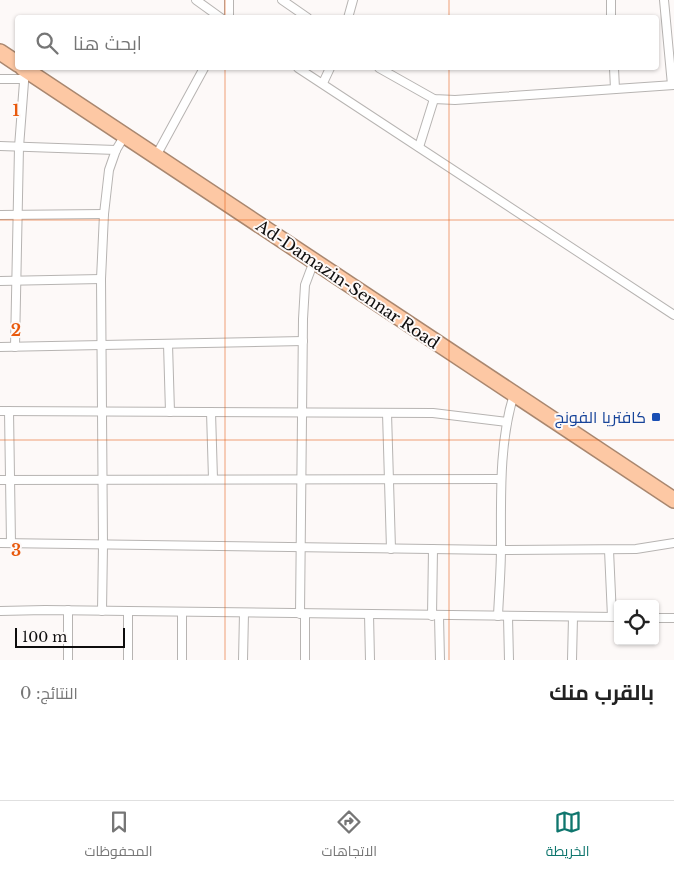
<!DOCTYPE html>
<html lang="ar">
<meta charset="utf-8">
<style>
:root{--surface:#fff;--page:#f6f6f6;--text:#222;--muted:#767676;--line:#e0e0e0;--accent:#0f766e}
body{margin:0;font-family:"Libre Baskerville",Cairo,serif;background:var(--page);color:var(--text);direction:rtl}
.controls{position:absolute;right:15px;bottom:15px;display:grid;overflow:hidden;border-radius:5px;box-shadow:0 1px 4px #0004}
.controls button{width:45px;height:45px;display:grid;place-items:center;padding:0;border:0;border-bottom:1px solid var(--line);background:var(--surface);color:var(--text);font:25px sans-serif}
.scale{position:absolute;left:15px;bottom:12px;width:110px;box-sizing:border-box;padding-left:5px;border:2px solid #0e0d0d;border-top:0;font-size:14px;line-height:18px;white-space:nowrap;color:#0e0d0d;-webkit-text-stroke:4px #fdf9f8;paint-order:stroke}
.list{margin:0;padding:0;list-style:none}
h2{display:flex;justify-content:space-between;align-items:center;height:65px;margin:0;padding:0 20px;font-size:21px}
h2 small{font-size:16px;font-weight:400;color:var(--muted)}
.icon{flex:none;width:28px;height:28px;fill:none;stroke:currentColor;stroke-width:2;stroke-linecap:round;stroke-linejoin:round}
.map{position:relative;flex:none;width:674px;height:660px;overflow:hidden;direction:ltr}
.search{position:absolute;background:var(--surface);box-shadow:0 1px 4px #0004;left:15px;right:15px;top:15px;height:55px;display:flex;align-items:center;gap:12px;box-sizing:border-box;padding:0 18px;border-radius:5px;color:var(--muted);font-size:19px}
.sheet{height:140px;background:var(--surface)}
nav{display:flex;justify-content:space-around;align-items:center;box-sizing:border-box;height:70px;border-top:1px solid var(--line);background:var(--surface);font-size:14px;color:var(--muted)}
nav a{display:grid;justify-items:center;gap:2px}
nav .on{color:var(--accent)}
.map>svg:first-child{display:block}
</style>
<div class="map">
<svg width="674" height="660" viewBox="0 0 674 660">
<rect width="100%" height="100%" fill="#fdf9f8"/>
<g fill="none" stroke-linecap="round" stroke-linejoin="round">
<g stroke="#b7b4b2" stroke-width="10">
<g id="street">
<polyline points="196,0 221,18"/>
<polyline points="282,0 308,18"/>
<polyline points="611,0 611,18"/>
<polyline points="664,0 672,85"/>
<polyline points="229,18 229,0"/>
<polyline points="348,18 353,0"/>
<polyline points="298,68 674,315"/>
<polyline points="379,68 434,99 455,100 674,85"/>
<polyline points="614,68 615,89"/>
<polyline points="0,79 24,79"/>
<polyline points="323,83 330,68"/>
<polyline points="0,146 116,150"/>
<polyline points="419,147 434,99"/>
<polyline points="156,156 204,68"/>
<polyline points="0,215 104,214"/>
<polyline points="0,281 101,279"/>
<polyline points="168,344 170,412"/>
<polyline points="0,347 303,341"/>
<polyline points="15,347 19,147 25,69"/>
<polyline points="0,411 433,413 507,422"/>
<polyline points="9,411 11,543"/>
<polyline points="211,412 213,479"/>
<polyline points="387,413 391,549"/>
<polyline points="0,480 501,479"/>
<polyline points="0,543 501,550 636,549 674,543"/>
<polyline points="609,550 612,617"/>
<polyline points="0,611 45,610 618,617"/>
<polyline points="102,611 103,545 101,279 104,214 109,170 116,150 125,135"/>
<polyline points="182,612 182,660"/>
<polyline points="300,614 303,319 305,285 314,261"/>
<polyline points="305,614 305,660"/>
<polyline points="369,614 370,660"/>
<polyline points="432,616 433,549"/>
<polyline points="439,616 440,660"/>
<path d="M498,616C499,593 501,570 501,547C501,496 499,442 514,394"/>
<polyline points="508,617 509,660"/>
<polyline points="655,618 674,618"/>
<polyline points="68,660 68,610"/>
<polyline points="128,660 128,611"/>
<polyline points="243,660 244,613"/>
<polyline points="572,660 573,617"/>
</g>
</g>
<g stroke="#a9876f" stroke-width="18">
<g id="highway">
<polyline points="0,52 18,64"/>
<polyline points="23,68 674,500"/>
</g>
</g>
<use href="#street" stroke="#fff" stroke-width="8"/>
<use href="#highway" stroke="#fdc8a4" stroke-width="15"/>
</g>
<path fill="none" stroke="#e8590c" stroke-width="1" stroke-opacity="0.55" d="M225,0V18M449,0V18M225,68V660M449,68V660M0,220H674M0,440H674"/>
<rect fill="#1a4fb4" stroke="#fdf9f8" stroke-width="2" x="651" y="412" width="10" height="10" rx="2.5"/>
<g text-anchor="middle" stroke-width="4" stroke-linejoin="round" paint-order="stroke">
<g font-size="16" fill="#0e0d0d" stroke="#fdf9f8">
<text transform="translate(348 284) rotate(34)" y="6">Ad-Damazin-Sennar Road</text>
</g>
<g font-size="16" fill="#164399" stroke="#fdf9f8" text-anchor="end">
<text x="646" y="423">كافتريا الفونج</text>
</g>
</g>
<g font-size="16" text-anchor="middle" font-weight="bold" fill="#e8590c" stroke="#fdf9f8" stroke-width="4" stroke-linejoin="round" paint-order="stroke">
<text x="16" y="116">1</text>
<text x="16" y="336">2</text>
<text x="16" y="556">3</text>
</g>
</svg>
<div class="controls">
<button><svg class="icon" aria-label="locate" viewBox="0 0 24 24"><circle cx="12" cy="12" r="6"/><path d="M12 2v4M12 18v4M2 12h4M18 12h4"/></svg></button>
</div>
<div class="scale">100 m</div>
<div class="search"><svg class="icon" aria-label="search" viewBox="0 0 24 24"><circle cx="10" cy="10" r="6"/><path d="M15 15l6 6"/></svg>ابحث هنا</div>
</div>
<section class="sheet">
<h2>بالقرب منك<small>النتائج: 0</small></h2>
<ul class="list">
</ul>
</section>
<nav>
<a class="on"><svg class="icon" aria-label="map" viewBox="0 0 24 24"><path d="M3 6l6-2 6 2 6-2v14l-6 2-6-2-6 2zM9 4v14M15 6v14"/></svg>الخريطة</a>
<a><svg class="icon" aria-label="directions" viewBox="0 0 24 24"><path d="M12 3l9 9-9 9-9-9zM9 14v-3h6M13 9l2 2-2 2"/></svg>الاتجاهات</a>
<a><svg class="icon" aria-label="saved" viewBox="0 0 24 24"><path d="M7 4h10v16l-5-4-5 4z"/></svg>المحفوظات</a>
</nav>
